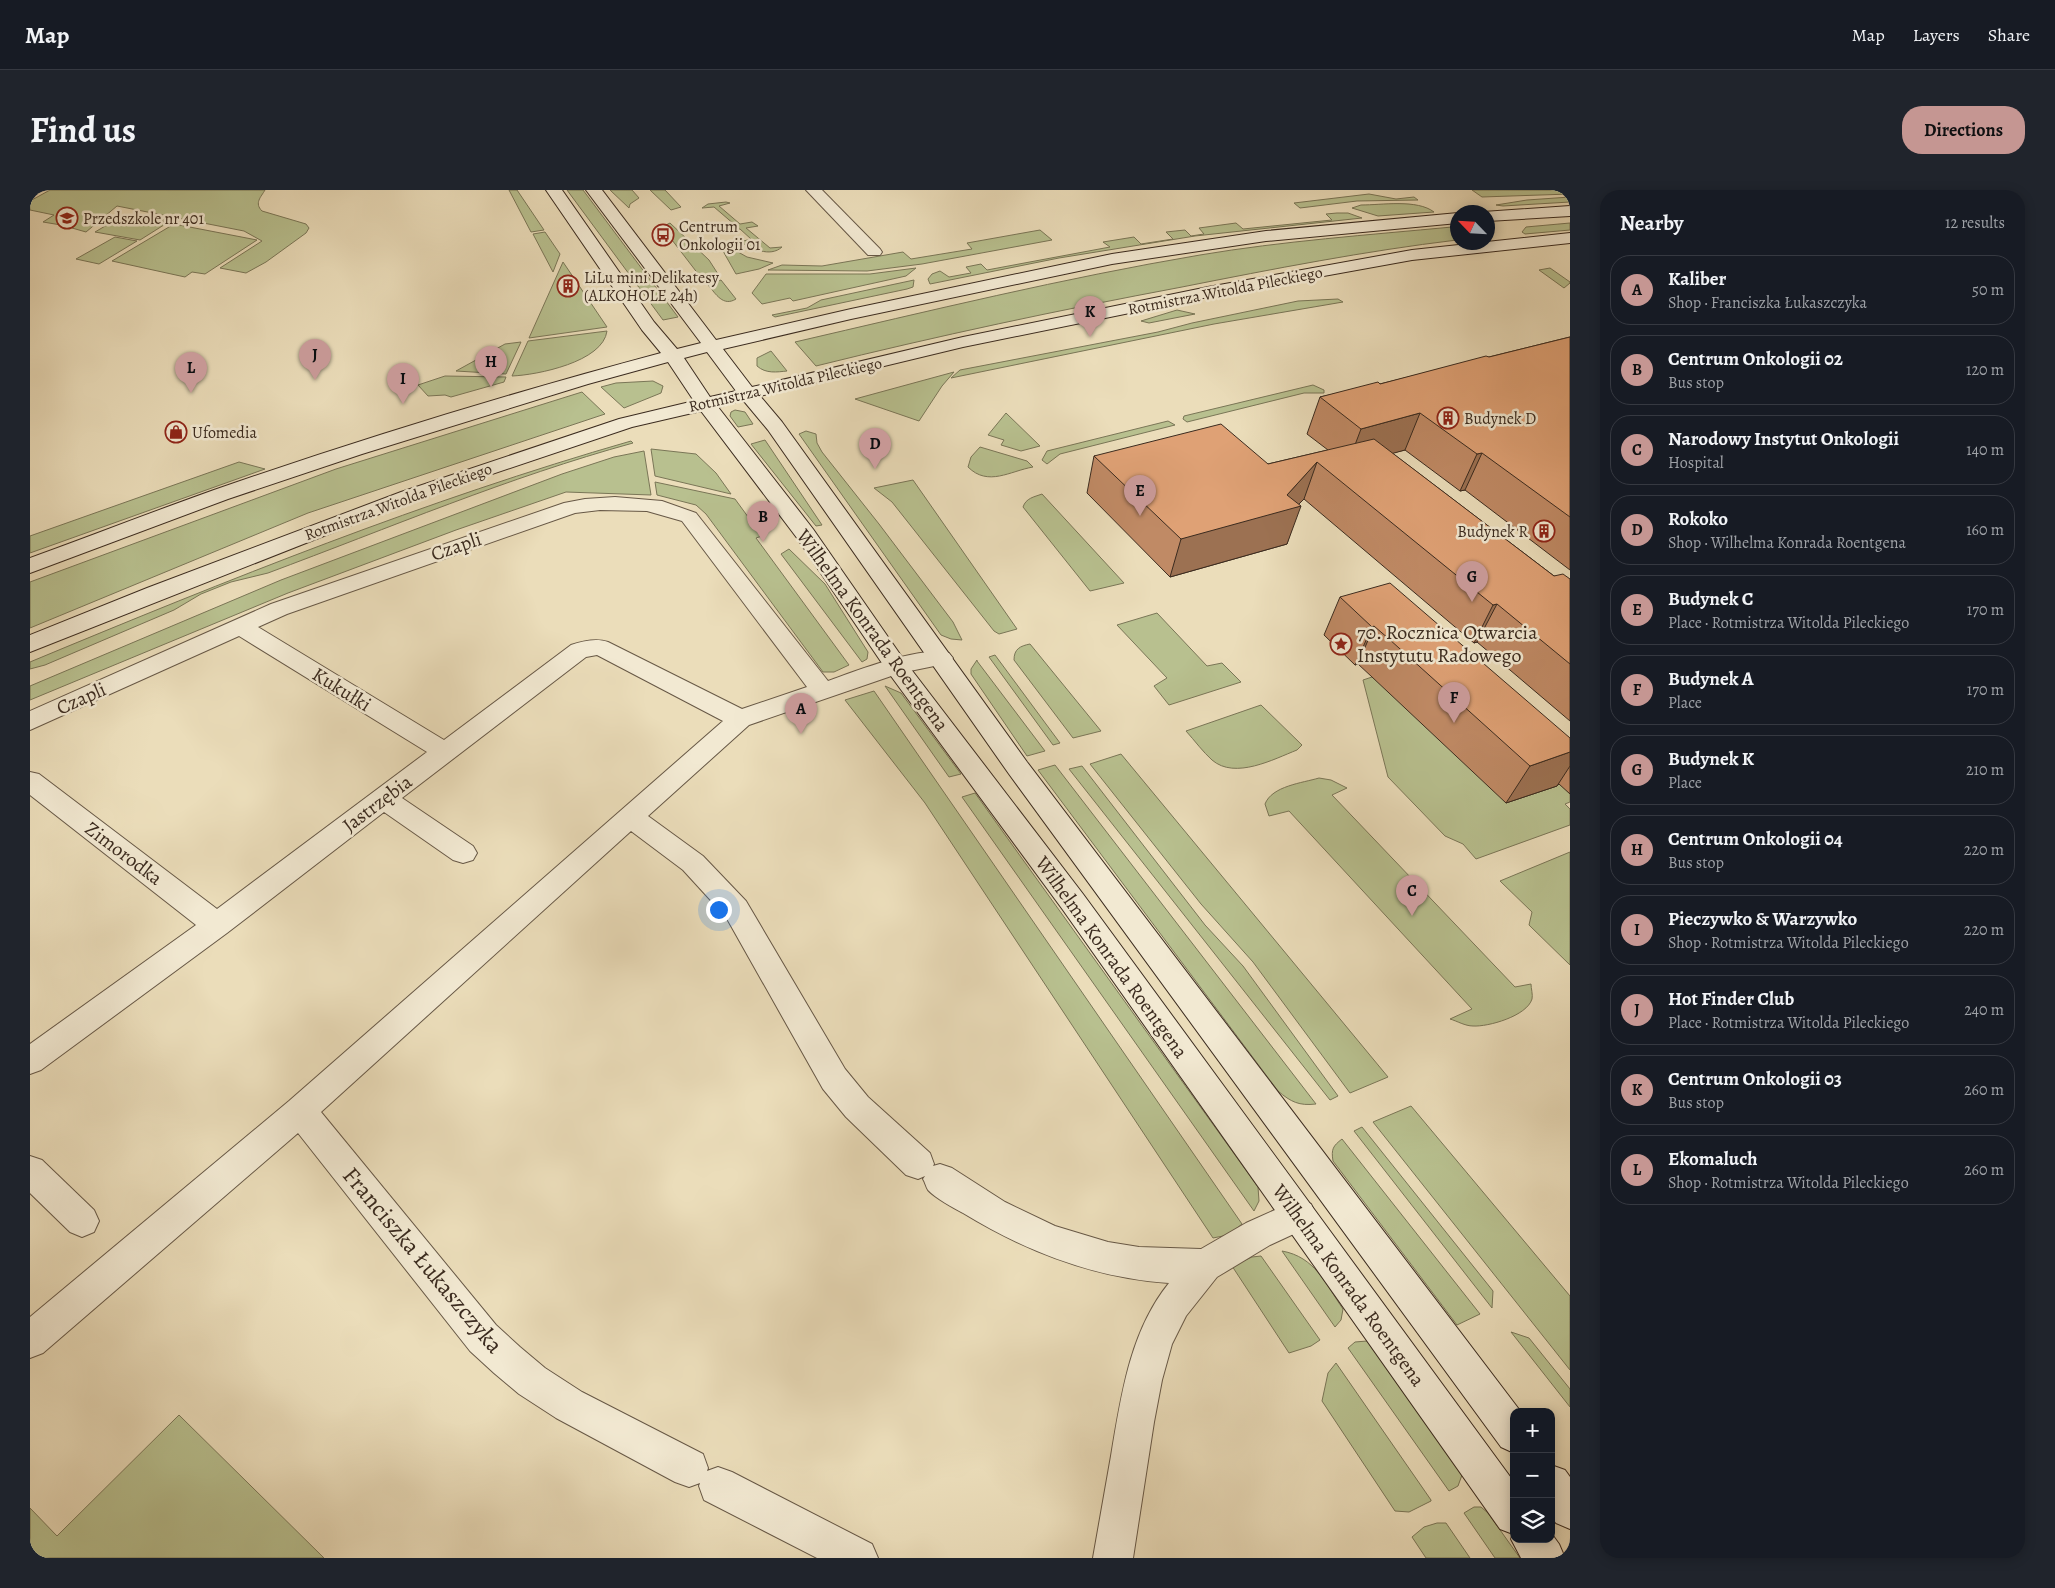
<!DOCTYPE html>
<meta charset="utf-8">
<style>
:root{--surface:#171b24;--page:#20242c;--text:#f1f3f6;--muted:#9ea1a6;--line:#363941;--accent:#c59692}
body{margin:0;font-family:Alegreya,serif;background:var(--page);color:var(--text)}
.controls{position:absolute;right:15px;bottom:15px;display:grid;overflow:hidden;border-radius:10px;box-shadow:0 2px 12px #0003}
.controls button{width:45px;height:45px;display:grid;place-items:center;padding:0;border:0;border-bottom:1px solid var(--line);background:var(--surface);color:var(--text);font:25px sans-serif}
.compass{position:absolute;left:1420px;top:15px;width:45px;height:45px;border-radius:50%;background:var(--surface);box-shadow:0 2px 12px #0003;rotate:295deg}
.you{position:absolute;left:688px;top:719px;width:18px;height:18px;margin:-12px;border:4px solid #fff;border-radius:50%;background:#1a73e8;box-shadow:0 0 0 8px #1a73e833}
.badge{display:grid;place-items:center;width:32px;height:32px;border-radius:50%;background:var(--accent);color:#111;font-size:16px;font-weight:700}
.pin{position:absolute;translate:-50% -41px;filter:drop-shadow(0 1px 2px #0008)}
.pin::after{content:'';position:absolute;top:26px;width:18px;height:15px;background:inherit;clip-path:polygon(0 0,100% 0,50% 100%)}
.list{margin:0;padding:0;list-style:none}
h2{display:flex;justify-content:space-between;align-items:center;height:65px;margin:0;padding:0 20px;font-size:21px}
h2 small{font-size:16px;font-weight:400;color:var(--muted)}
.list li{display:grid;grid-template-columns:32px 1fr auto;gap:15px;align-items:center;box-sizing:border-box;height:70px;margin:0 10px 10px;padding:0 10px;border:1px solid var(--line);border-radius:20px}
.list b{display:block;font-size:19px;white-space:nowrap}
.list p{margin:0;font-size:16px;white-space:nowrap;color:var(--muted)}
.list em{font-size:16px;font-style:normal;color:var(--muted)}
.icon{flex:none;width:28px;height:28px;fill:none;stroke:currentColor;stroke-width:2;stroke-linecap:round;stroke-linejoin:round}
.map{position:relative;flex:none;width:1540px;height:1368px;overflow:hidden;border-radius:20px}
header{display:flex;align-items:center;gap:30px;box-sizing:border-box;height:70px;padding:0 25px;background:var(--surface);border-bottom:1px solid var(--line)}
header strong{font-size:24px}
nav{display:flex;gap:28px;margin-inline-start:auto;font-size:18px}
.intro{display:flex;align-items:center;justify-content:space-between;box-sizing:border-box;height:120px;padding:0 30px}
h1{margin:0;font-size:35px}
.button{padding:12px 22px;border-radius:20px;background:var(--accent);color:#111;font-size:18px;font-weight:700}
main{display:flex;gap:30px;padding:0 30px}
aside{flex:1;background:var(--surface);border-radius:20px;box-shadow:0 2px 12px #0003}
.map>svg:first-child{display:block}
</style>
<header>
<strong>Map</strong>
<nav><a>Map</a><a>Layers</a><a>Share</a></nav>
</header>
<div class="intro"><h1>Find us</h1><a class="button">Directions</a></div>
<main>
<div class="map">
<svg width="1540" height="1368" viewBox="0 0 1540 1368">
<rect width="100%" height="100%" fill="#ebddba"/>
<filter id="stains"><feTurbulence type="fractalNoise" baseFrequency=".004" numOctaves="4"/><feColorMatrix values="0 0 0 0 .2 0 0 0 0 .09 0 0 0 0 .02 0 0 0 .5 -.17"/></filter>
<radialGradient id="worn" r=".72"><stop offset=".6" stop-color="#630" stop-opacity="0"/><stop offset="1" stop-color="#630" stop-opacity=".3"/></radialGradient>
<g fill="#b8c08f" stroke="#7a7657">
<path d="M20,0H235C231,7 224,13 232,21L276,34L279,38L276,43L236,72L216,83L190,78L232,51L214,41L87,16L56,42L42,38L43,37L13,32L24,25L0,20V11Z"/>
<polygon points="479,0 487,0 514,40 501,42"/>
<polygon points="537,0 553,0 648,127 633,130"/>
<polygon points="580,0 602,0 609,8 600,14 599,18"/>
<polygon points="620,0 635,0 651,17 641,20"/>
<polygon points="1442,0 1540,0 1540,4 1452,7"/>
<polygon points="1339,4 1366,9 1384,7 1388,10 1327,11 1270,18 1264,13"/>
<polygon points="1540,7 1540,12 1473,16 1466,15 1497,10"/>
<path d="M696,12L700,13L689,16L710,34L722,32L728,36L716,38L740,58L752,57C740,68 721,58 710,52L721,49L710,39L698,42L694,38L705,35L684,17L672,18L678,14Z"/>
<path d="M1331,15C1352,15 1387,9 1404,22L1348,26L1322,18Z"/>
<polygon points="1307,23 1318,23 1332,28 1165,46 1029,68 900,94 898,89 902,84 910,81 919,87 941,83 936,77 951,74 957,80 1080,57 1073,52 1104,47 1111,54 1143,49 1136,42 1155,40 1161,46 1174,44 1169,38 1206,33 1213,39 1302,30 1296,24"/>
<polygon points="111,25 133,29 133,32 137,33 110,50 65,42 87,29"/>
<polygon points="640,33 679,70 688,84 687,87 672,89 632,37"/>
<polygon points="1540,33 1540,40 1495,44 1492,42 1496,37"/>
<polygon points="144,34 227,50 175,84 162,82 155,87 82,71"/>
<path d="M1422,37L1427,42V50C1335,61 1243,79 1152,97C1029,120 907,146 786,176L765,152C899,121 1034,88 1170,65C1253,51 1338,45 1422,37Z"/>
<polygon points="1010,40 1022,50 892,74 837,81 738,80 752,75 792,76 873,62 881,69 942,59 937,53"/>
<polygon points="515,42 530,64 523,82 503,44"/>
<polygon points="85,47 107,51 69,74 46,69"/>
<polygon points="692,53 717,67 743,73 729,79 706,84 689,54"/>
<polygon points="533,72 577,137 499,148"/>
<polygon points="886,78 876,86 763,111 760,108 732,114 722,103 736,84 840,84"/>
<polygon points="1520,78 1540,92 1540,93 1534,98 1509,80"/>
<path d="M691,90L706,109C693,117 686,104 678,95Z"/>
<polygon points="884,90 883,97 877,99 745,127 742,125 777,118 791,110"/>
<polygon points="1308,109 1313,112 1184,134 921,188 930,180 1128,142 1162,133 1268,111"/>
<polygon points="1147,120 1165,124 1119,133 1111,131"/>
<path d="M577,141C573,172 507,185 482,186L498,151Z"/>
<polygon points="491,152 476,184 426,181 475,154"/>
<path d="M741,161L757,181C747,182 736,184 727,176V168Z"/>
<polygon points="924,182 912,196 889,231 825,209"/>
<polygon points="415,186 476,187 474,192 421,207 415,205 398,206 388,195"/>
<polygon points="623,191 633,196 631,203 594,218 571,197 586,193"/>
<polygon points="1283,195 1294,200 1294,203 1274,203 1157,232 1153,229 1154,226"/>
<polygon points="552,202 575,224 278,323 0,438 0,392 306,279"/>
<polygon points="705,220 715,222 723,234 708,237 700,226 701,222"/>
<polygon points="976,223 1010,256 991,261 971,255 974,250 958,245"/>
<polygon points="1138,231 1145,235 1030,264 1017,274 1012,270 1017,261"/>
<polygon points="776,241 786,244 787,253 792,262 849,334 923,432 932,450 921,449 911,445 769,244"/>
<polygon points="735,250 792,335 786,336 721,254"/>
<path d="M601,251L603,253C479,287 359,338 238,383L201,392L171,404L144,420L15,475L0,479V472C197,390 396,310 601,251Z"/>
<path d="M950,257L997,271L1003,277C980,281 958,297 938,277L941,267Z"/>
<polygon points="621,259 666,264 686,283 701,304 625,286"/>
<polygon points="614,261 621,305 536,302 426,340 258,403 0,510 0,496 251,390 532,284 584,267"/>
<polygon points="209,272 235,279 0,363 0,346"/>
<polygon points="883,290 987,439 969,444 964,441 862,312 844,298"/>
<polygon points="625,292 705,309 732,346 726,348 819,475 804,482 793,482 676,324 666,315 627,305"/>
<path d="M1012,304L1094,393L1060,401L993,317C996,308 1004,307 1012,304Z"/>
<polygon points="759,359 795,394 838,462 837,469 832,472 751,364"/>
<polygon points="1127,423 1177,476 1192,473 1211,492 1139,515 1124,496 1137,488 1087,435"/>
<path d="M1000,454L1071,541L1043,548L984,470C984,459 990,456 1000,454Z"/>
<polygon points="965,465 1030,553 1023,555 959,467"/>
<polygon points="947,470 947,471 1015,561 997,566 941,484 941,479"/>
<polygon points="1342,487 1524,594 1533,591 1540,597 1540,612 1535,614 1540,619 1540,635 1446,669 1433,654 1415,646 1358,587 1333,490"/>
<polygon points="855,496 871,503 931,584 919,587"/>
<polygon points="844,501 1212,1034 1198,1045 1183,1048 895,613 815,510"/>
<path d="M1231,515L1272,555L1267,560C1244,569 1205,590 1182,570C1173,562 1165,551 1156,541Z"/>
<polygon points="1091,564 1358,887 1320,903 1223,772 1171,714 1060,574"/>
<path d="M1025,575L1286,914C1269,916 1261,912 1248,901L1008,580Z"/>
<polygon points="1052,576 1175,735 1213,776 1308,906 1300,910 1039,579"/>
<path d="M1289,588L1301,590L1317,598L1302,605L1485,797L1501,794C1501,798 1503,805 1502,809C1497,826 1458,837 1443,836C1435,836 1427,831 1420,829L1442,819L1259,621L1239,626L1235,614C1242,596 1272,593 1289,588Z"/>
<polygon points="945,603 1228,997 1229,1011 1224,1021 932,607"/>
<polygon points="1540,662 1540,775 1499,735 1502,722 1470,691"/>
<polygon points="1381,916 1540,1106 1540,1180 1343,932"/>
<polygon points="1332,937 1463,1101 1462,1118 1324,941"/>
<path d="M1312,949L1450,1124L1427,1135L1303,971C1301,959 1303,956 1312,949Z"/>
<path d="M1252,1061C1285,1067 1295,1093 1313,1119L1311,1130L1305,1137Z"/>
<polygon points="1231,1066 1290,1150 1281,1156 1259,1163 1202,1076 1222,1067"/>
<polygon points="1481,1142 1499,1148 1540,1199 1540,1217"/>
<polygon points="1337,1151 1432,1285 1428,1296 1419,1301 1318,1158 1325,1152"/>
<polygon points="1306,1173 1401,1310 1401,1311 1379,1322 1365,1321 1292,1211 1298,1183"/>
<polygon points="149,1225 294,1368 0,1368 0,1318 27,1346"/>
<polygon points="1444,1317 1451,1317 1458,1323 1490,1368 1465,1368 1434,1323"/>
<polygon points="1407,1333 1416,1333 1440,1368 1396,1368 1382,1347 1394,1337"/>
</g>
<g fill="none" stroke-linecap="round" stroke-linejoin="round">
<g stroke="#675846" stroke-width="2">
<g id="street">
<polygon points="776,0 792,0 850,59 852,62 850,65 838,65"/>
<path d="M585,307L632,311L666,323L798,491C826,481 892,455 919,463L923,468L919,473L870,483L719,535L618,626L673,666L716,711L815,879L838,907L900,963L904,974L903,976L910,974L922,978L975,1012L1025,1036L1078,1052L1109,1057L1171,1059L1216,1033L1269,1009L1281,1014L1286,1025L1281,1036L1240,1055L1187,1087L1156,1126L1142,1154L1132,1190L1124,1232L1103,1368H1063C1069,1334 1075,1300 1081,1266C1091,1206 1100,1141 1139,1093C1064,1088 997,1062 933,1023C924,1018 905,1008 898,1000C896,997 895,992 893,989L895,986L888,989L876,985L816,927L793,899L696,727L653,680L601,641L291,922L466,1135L490,1157L515,1178L552,1202L673,1264L678,1278L677,1281L688,1277L702,1282L842,1354L848,1368H787L674,1310L669,1296L670,1293L659,1297L645,1292L526,1228L489,1204L464,1183L440,1161L268,943L13,1163L0,1168V1127L259,911L693,531L567,465L556,467L372,608L443,656L447,663L443,670L433,673L423,670L354,622L197,743L11,880L0,884V854L166,735L0,605V582L9,584L187,719L397,562L209,446L0,540V521L241,414L534,313L555,309ZM570,320L617,321L652,331L777,497L712,519L578,452C566,448 553,451 541,455L414,550L228,437L257,424L545,323Z"/>
<polygon points="0,966 12,970 64,1020 69,1031 64,1042 52,1047 40,1042 0,1003"/>
</g>
</g>
<g stroke="#3b2b1f" stroke-width="2">
<g id="secondary">
<path d="M516,0H532L624,132L647,159L671,153L556,0H572L686,150L821,119L1082,64L1236,41L1428,23V33L1236,51L1082,74L821,129L693,159L722,197L933,147L1178,97L1382,60L1540,43V53L1382,70L1178,107L933,157L730,206L752,232L997,572L1491,1222H1484V1263L1471,1257L979,584L738,240L713,210L688,217L783,339L874,470L1053,704L1484,1292V1349H1521V1343L1529,1354L1535,1368H1491L1481,1349L1483,1344L1470,1339L1033,720L858,482L767,348L671,221L602,237L385,310L0,462V445L117,398L371,302L589,229L664,211L638,172L558,194L332,264L198,309L0,383V368C61,346 122,322 184,300C331,249 481,203 631,163L612,140ZM677,162L706,201L680,207L654,168Z"/>
<polygon points="1540,16 1540,26 1458,31 1458,22 1453,22"/>
<polygon points="1521,1275 1535,1280 1540,1287 1540,1339 1526,1333 1521,1326"/>
</g>
</g>
<use href="#street" fill="#f2e9d2" fill-rule="evenodd"/>
<use href="#secondary" fill="#f2e9d2" fill-rule="evenodd"/>
</g>
<g fill="#c08a65" stroke="#3b2b1f">
<polygon points="1540,147 1540,380 1435,300 1430,301 1375,260 1362,263 1524,386 1540,389 1540,531 1447,452 1444,453 1274,309 1269,314 1257,354 1140,387 1057,303 1064,266 1238,274 1298,260 1277,244 1290,207 1350,194"/>
<polygon points="1310,407 1540,548 1540,604 1529,594 1527,596 1476,613 1342,487 1328,474 1325,475 1294,445"/>
</g>
<g fill="#9c7152" stroke="#3b2b1f">
<polygon points="1390,223 1375,260 1317,276 1331,239"/>
<polygon points="1452,263 1435,300 1430,301 1447,264"/>
<polygon points="1287,272 1274,309 1266,317 1271,316 1257,354 1140,387 1151,349 1257,305"/>
<polygon points="1467,414 1447,452 1444,453 1463,415"/>
<polygon points="1344,436 1328,474 1325,475 1342,437"/>
<polygon points="1540,562 1540,576 1527,596 1476,613 1500,576"/>
</g>
<g fill="#dfa175" stroke="#3b2b1f">
<polygon points="1540,147 1540,327 1452,263 1447,264 1390,223 1331,239 1290,207 1348,192 1350,194 1456,166 1459,167"/>
<polygon points="1191,234 1238,274 1344,249 1524,386 1533,384 1540,389 1540,474 1467,414 1463,415 1287,272 1257,305 1271,316 1151,349 1064,266"/>
<polygon points="1360,393 1540,548 1540,562 1500,576 1359,449 1344,436 1342,437 1310,407"/>
</g>
<defs>
<g id="school-ring" transform="scale(1.125)"><circle r="9.5" fill="#f2e9d2" stroke="#8f2418" stroke-width="1.5"/><path d="M0-5L7-2L0 1L-7-2ZM-4 1L0 2.5L4 1V4Q0 6-4 4Z" fill="#8f2418"/></g>
<g id="bus-ring" transform="scale(1.125)"><circle r="9.5" fill="#f2e9d2" stroke="#8f2418" stroke-width="1.5"/><path d="M-5-6H5V4H4V6H2V4H-2V6H-4V4H-5ZM-3.5-4V0h7V-4ZM-3.5 1.2v1.5H-2V1.2ZM2 1.2v1.5H3.5V1.2Z" fill="#8f2418"/></g>
<g id="building-ring" transform="scale(1.125)"><circle r="9.5" fill="#f2e9d2" stroke="#8f2418" stroke-width="1.5"/><path d="M-4-6H4V6H1V3H-1V6H-4ZM-2.5-4.3h1.7v1.8h-1.7ZM.8-4.3h1.7v1.8H.8ZM-2.5-1h1.7V.8h-1.7ZM.8-1h1.7V.8H.8Z" fill="#8f2418"/></g>
<g id="shop-ring" transform="scale(1.125)"><circle r="9.5" fill="#f2e9d2" stroke="#8f2418" stroke-width="1.5"/><path d="M-5-2.5h2.3a2.7 3.5 0 0 1 5.4 0H5L5.5 6h-11ZM-1.5-2.5h3a1.5 2.3 0 0 0-3 0Z" fill="#8f2418"/></g>
<g id="sight-ring" transform="scale(1.125)"><circle r="9.5" fill="#f2e9d2" stroke="#8f2418" stroke-width="1.5"/><path d="M0-6L1.8-2.2L6-1.7L2.9 1.2L3.7 5.4L0 3.3L-3.7 5.4L-2.9 1.2L-6-1.7L-1.8-2.2Z" fill="#8f2418"/></g>
</defs>
<g fill-rule="evenodd">
<use href="#school-ring" x="37" y="28"/>
<use href="#bus-ring" x="633" y="45"/>
<use href="#building-ring" x="538" y="96"/>
<use href="#building-ring" x="1418" y="228"/>
<use href="#shop-ring" x="146" y="242"/>
<use href="#building-ring" x="1514" y="341"/>
<use href="#sight-ring" x="1311" y="454"/>
</g>
<g text-anchor="middle" stroke-width="5" stroke-linejoin="round" paint-order="stroke">
<g font-size="16" fill="#3b2b1f" stroke="#f2e9d2" text-anchor="start">
<text x="53" y="34">Przedszkole nr 401</text>
<text x="649" y="42">Centrum<tspan x="649" dy="18">Onkologii 01</tspan></text>
<text x="554" y="93">LiLu mini Delikatesy<tspan x="554" dy="18">(ALKOHOLE 24h)</tspan></text>
<text x="1434" y="234">Budynek D</text>
<text x="162" y="248">Ufomedia</text>
<text x="1498" y="347" text-anchor="end">Budynek R</text>
</g>
<g font-size="16" fill="#3b2b1f" stroke="#f2e9d2">
<text transform="translate(1195 100) rotate(-11)" y="6">Rotmistrza Witolda Pileckiego</text>
<text transform="translate(755 194) rotate(-13)" y="6">Rotmistrza Witolda Pileckiego</text>
<text transform="translate(368 311) rotate(-20)" y="6">Rotmistrza Witolda Pileckiego</text>
</g>
<g font-size="20" fill="#3b2b1f" stroke="#f2e9d2">
<text transform="translate(426 356) rotate(-19)" y="7">Czapli</text>
<text transform="translate(843 440) rotate(54)" y="7">Wilhelma Konrada Roentgena</text>
<text transform="translate(312 499) rotate(32)" y="7">Kukułki</text>
<text transform="translate(51 508) rotate(-24)" y="7">Czapli</text>
<text transform="translate(347 613) rotate(-37)" y="7">Jastrzębia</text>
<text transform="translate(94 663) rotate(37)" y="7">Zimorodka</text>
<text transform="translate(1082 767) rotate(54)" y="7">Wilhelma Konrada Roentgena</text>
<text transform="translate(1319 1095) rotate(54)" y="7">Wilhelma Konrada Roentgena</text>
</g>
<g font-size="20" fill="#3b2b1f" stroke="#f2e9d2" text-anchor="start">
<text x="1327" y="449">70. Rocznica Otwarcia<tspan x="1327" dy="23">Instytutu Radowego</tspan></text>
</g>
<g font-size="24" fill="#3b2b1f" stroke="#f2e9d2">
<text transform="translate(393 1070) rotate(50)" y="8">Franciszka Łukaszczyka</text>
</g>
</g>
<rect width="100%" height="100%" filter="url(#stains)"/>
<rect width="100%" height="100%" fill="url(#worn)"/>
</svg>
<div class="controls">
<button>+</button>
<button>−</button>
<button><svg class="icon" aria-label="layers" viewBox="0 0 24 24"><path d="M12 4l9 5-9 5-9-5zM3 14l9 5 9-5"/></svg></button>
</div>
<svg class="compass" viewBox="-18 -18 36 36"><path d="M0-13l5 13h-10z" fill="#e53935"/><path d="M0 13l5-13h-10z" fill="#9ea1a6"/></svg>
<div class="you"></div>
<div class="pin badge" style="left:771px;top:544px">A</div>
<div class="pin badge" style="left:733px;top:352px">B</div>
<div class="pin badge" style="left:1382px;top:726px">C</div>
<div class="pin badge" style="left:845px;top:279px">D</div>
<div class="pin badge" style="left:1110px;top:326px">E</div>
<div class="pin badge" style="left:1424px;top:533px">F</div>
<div class="pin badge" style="left:1442px;top:412px">G</div>
<div class="pin badge" style="left:461px;top:197px">H</div>
<div class="pin badge" style="left:373px;top:214px">I</div>
<div class="pin badge" style="left:285px;top:190px">J</div>
<div class="pin badge" style="left:1060px;top:147px">K</div>
<div class="pin badge" style="left:161px;top:203px">L</div>
</div>
<aside>
<h2>Nearby<small>12 results</small></h2>
<ul class="list">
<li><span class="badge">A</span><div><b>Kaliber</b><p>Shop · Franciszka Łukaszczyka</p></div><em>50 m</em></li>
<li><span class="badge">B</span><div><b>Centrum Onkologii 02</b><p>Bus stop</p></div><em>120 m</em></li>
<li><span class="badge">C</span><div><b>Narodowy Instytut Onkologii</b><p>Hospital</p></div><em>140 m</em></li>
<li><span class="badge">D</span><div><b>Rokoko</b><p>Shop · Wilhelma Konrada Roentgena</p></div><em>160 m</em></li>
<li><span class="badge">E</span><div><b>Budynek C</b><p>Place · Rotmistrza Witolda Pileckiego</p></div><em>170 m</em></li>
<li><span class="badge">F</span><div><b>Budynek A</b><p>Place</p></div><em>170 m</em></li>
<li><span class="badge">G</span><div><b>Budynek K</b><p>Place</p></div><em>210 m</em></li>
<li><span class="badge">H</span><div><b>Centrum Onkologii 04</b><p>Bus stop</p></div><em>220 m</em></li>
<li><span class="badge">I</span><div><b>Pieczywko &amp; Warzywko</b><p>Shop · Rotmistrza Witolda Pileckiego</p></div><em>220 m</em></li>
<li><span class="badge">J</span><div><b>Hot Finder Club</b><p>Place · Rotmistrza Witolda Pileckiego</p></div><em>240 m</em></li>
<li><span class="badge">K</span><div><b>Centrum Onkologii 03</b><p>Bus stop</p></div><em>260 m</em></li>
<li><span class="badge">L</span><div><b>Ekomaluch</b><p>Shop · Rotmistrza Witolda Pileckiego</p></div><em>260 m</em></li>
</ul>
</aside>
</main>
